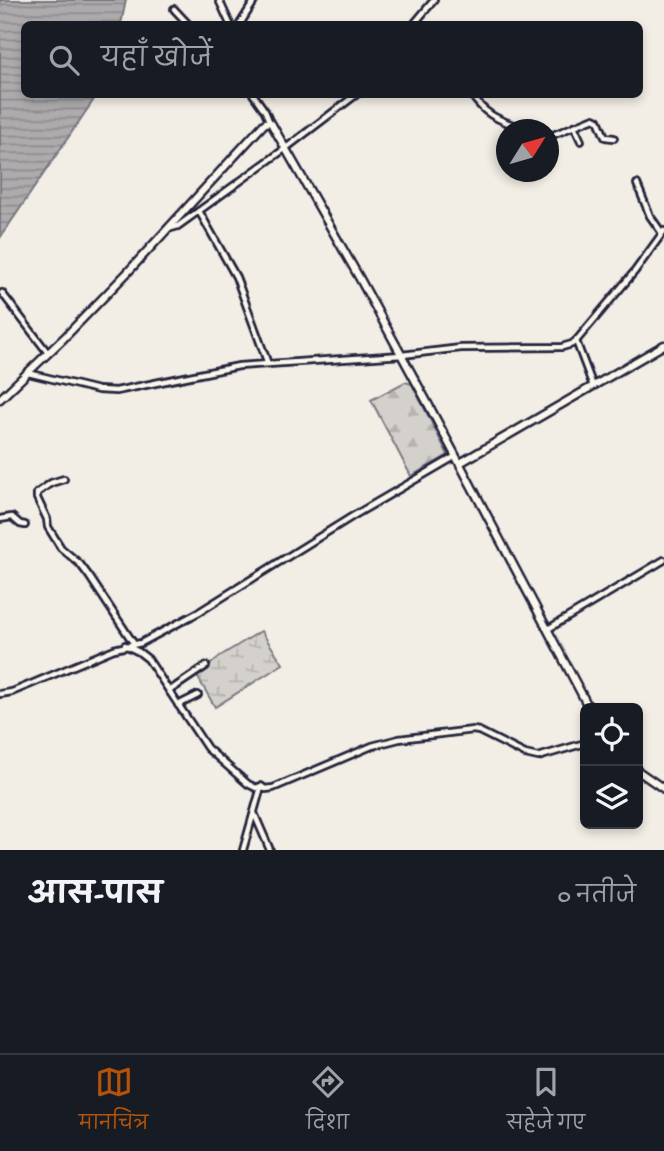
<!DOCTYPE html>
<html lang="hi">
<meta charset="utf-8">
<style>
:root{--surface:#171b24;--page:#20242c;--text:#f1f3f6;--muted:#9ea1a6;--line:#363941;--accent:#b45309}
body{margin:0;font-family:"Gochi Hand","Playpen Sans Deva",sans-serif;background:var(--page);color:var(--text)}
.controls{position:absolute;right:21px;bottom:21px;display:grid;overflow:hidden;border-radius:10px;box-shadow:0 4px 10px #0003}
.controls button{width:63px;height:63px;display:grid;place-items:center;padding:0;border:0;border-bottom:2px solid var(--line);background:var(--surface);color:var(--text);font:35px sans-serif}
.compass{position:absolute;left:496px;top:119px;width:63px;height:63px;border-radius:50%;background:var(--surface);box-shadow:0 4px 10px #0003;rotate:53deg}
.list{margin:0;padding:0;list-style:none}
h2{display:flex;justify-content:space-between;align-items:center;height:91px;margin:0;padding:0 28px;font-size:30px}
h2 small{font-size:23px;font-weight:400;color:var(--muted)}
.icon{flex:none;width:38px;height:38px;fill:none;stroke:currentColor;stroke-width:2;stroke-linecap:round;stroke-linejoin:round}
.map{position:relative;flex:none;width:664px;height:850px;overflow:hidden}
.search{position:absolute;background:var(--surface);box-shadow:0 4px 10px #0003;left:21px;right:21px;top:21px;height:77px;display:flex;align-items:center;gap:18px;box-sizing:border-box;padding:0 24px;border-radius:10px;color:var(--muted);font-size:26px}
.sheet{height:203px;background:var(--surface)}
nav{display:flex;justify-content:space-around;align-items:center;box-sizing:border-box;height:98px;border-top:2px solid var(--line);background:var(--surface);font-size:19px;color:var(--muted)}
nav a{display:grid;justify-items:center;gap:4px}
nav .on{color:var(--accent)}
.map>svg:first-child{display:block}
</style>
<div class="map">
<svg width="664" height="850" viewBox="0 0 664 850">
<defs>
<pattern id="forest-firs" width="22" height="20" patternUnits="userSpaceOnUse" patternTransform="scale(1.75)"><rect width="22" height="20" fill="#d4d1cc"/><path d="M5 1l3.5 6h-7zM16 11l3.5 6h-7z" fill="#b6b3b0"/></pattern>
<pattern id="wetland-marsh" width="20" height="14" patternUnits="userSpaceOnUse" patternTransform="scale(1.75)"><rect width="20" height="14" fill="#d4d1cc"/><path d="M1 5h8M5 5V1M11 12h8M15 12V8" fill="none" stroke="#b6b3b0"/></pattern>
<pattern id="water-rules" width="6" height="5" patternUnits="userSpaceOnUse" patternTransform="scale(1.75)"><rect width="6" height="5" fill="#aeabad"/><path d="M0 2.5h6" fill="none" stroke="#8d8b8e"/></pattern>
</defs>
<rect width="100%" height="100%" fill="#f2eee5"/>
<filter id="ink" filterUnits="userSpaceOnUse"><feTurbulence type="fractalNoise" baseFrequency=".0143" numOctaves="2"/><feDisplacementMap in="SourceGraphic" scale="14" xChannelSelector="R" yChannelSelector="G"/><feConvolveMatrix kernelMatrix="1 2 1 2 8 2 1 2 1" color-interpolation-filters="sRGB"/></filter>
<g filter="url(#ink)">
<polygon fill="url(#forest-firs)" stroke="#7b7a84" stroke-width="2" points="405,382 412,384 448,455 411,476 371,400"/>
<polygon fill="url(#wetland-marsh)" stroke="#7b7a84" stroke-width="2" points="261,631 283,664 215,707 197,676 220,656"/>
<polygon fill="url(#water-rules)" stroke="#76747f" stroke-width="2" points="0,0 126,0 121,24 24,24 24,94 97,95 0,238"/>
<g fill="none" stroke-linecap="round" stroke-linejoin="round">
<g stroke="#22223b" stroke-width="10">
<g id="street">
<polyline points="219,0 230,24"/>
<polyline points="174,9 188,24"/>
<polyline points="240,24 255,0"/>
<polyline points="414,24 434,0"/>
<polyline points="253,94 265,111 270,123"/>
<path d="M471,94C487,118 501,120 526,130"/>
<polyline points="574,126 581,141"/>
<polyline points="548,137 594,118 598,120 605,137 614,138"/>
<polyline points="637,184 650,216 662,233"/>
<polyline points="199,211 236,277 268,364"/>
<polyline points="168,229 178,226 286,148 357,94"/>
<polyline points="2,293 48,353"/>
<polyline points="576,341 593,386"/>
<polyline points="28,373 98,390 116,391 239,366 402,355 461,348 562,347 572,344 576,341 635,271 664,231"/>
<polyline points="64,479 51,483 37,493 37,498 47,519 48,527 61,548 80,564 89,576 134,644"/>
<polyline points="0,519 12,517 20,524 25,525"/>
<polyline points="548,629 664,560"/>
<polyline points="125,645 139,652 148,659 207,748 248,784 256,788 261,786 265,789 273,788 372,746 399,739 473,730 479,731 525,754 538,757 585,743"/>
<polyline points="169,691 206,666"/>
<polyline points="0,694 12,692 114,649 141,643 199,612 353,516 456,456"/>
<polyline points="178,705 198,695"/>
<polyline points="254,813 270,850"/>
<polyline points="243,850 261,787"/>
</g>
</g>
<g stroke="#22223b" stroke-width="11">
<g id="secondary">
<polyline points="0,399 64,338 127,273 264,124 268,122 271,123 360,279 427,402 589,708"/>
<polyline points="460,463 664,345"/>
<polyline points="638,771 664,789"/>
</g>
</g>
<use href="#street" stroke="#fbf7ec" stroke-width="4.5"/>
<use href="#secondary" stroke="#fbf7ec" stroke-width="6"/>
</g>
</g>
</svg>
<div class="controls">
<button><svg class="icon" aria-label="locate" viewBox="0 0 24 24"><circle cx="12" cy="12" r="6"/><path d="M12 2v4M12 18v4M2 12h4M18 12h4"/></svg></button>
<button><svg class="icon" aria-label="layers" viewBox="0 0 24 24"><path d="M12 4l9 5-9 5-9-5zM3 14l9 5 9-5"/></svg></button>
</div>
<svg class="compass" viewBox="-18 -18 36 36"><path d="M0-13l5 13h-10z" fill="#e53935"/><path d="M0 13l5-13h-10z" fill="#9ea1a6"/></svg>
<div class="search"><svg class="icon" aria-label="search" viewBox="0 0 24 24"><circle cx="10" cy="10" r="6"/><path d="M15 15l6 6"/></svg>यहाँ खोजें</div>
</div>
<section class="sheet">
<h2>आस-पास<small>0 नतीजे</small></h2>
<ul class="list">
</ul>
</section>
<nav>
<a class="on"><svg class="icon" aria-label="map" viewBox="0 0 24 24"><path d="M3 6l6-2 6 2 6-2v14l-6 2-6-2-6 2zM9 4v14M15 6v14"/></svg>मानचित्र</a>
<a><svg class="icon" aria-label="directions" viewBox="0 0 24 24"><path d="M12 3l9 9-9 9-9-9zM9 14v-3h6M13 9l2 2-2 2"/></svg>दिशा</a>
<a><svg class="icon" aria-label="saved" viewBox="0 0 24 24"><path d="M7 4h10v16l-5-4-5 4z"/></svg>सहेजे गए</a>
</nav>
